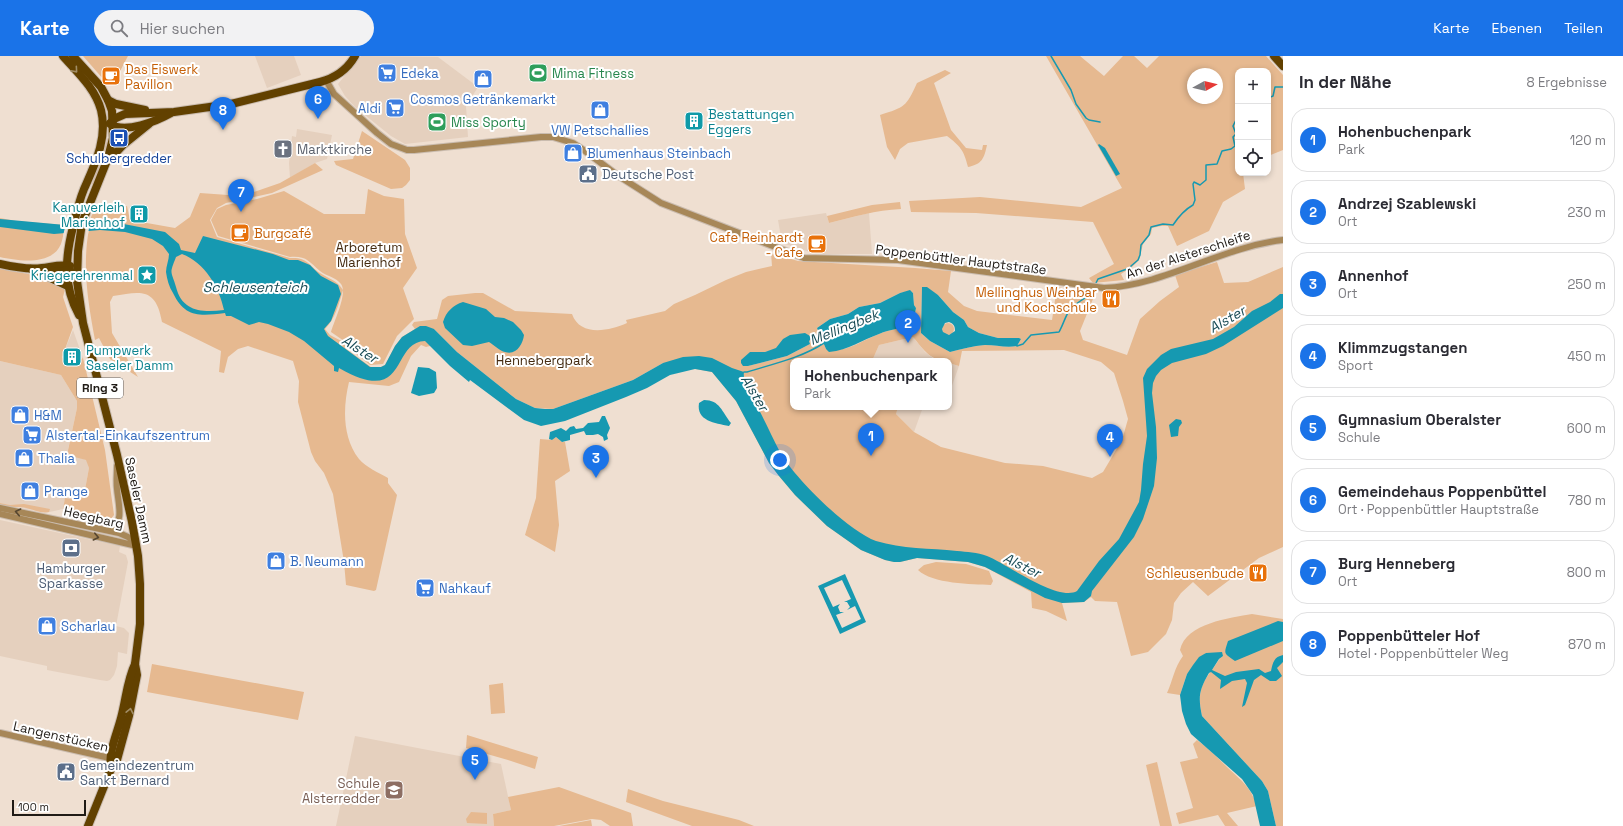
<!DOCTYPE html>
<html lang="de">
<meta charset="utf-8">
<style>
:root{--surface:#fff;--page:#f2f2f3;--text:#2b2b33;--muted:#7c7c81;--line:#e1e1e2;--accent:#1a73e8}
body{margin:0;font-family:"Space Grotesk",sans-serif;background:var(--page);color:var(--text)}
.controls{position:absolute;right:12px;top:12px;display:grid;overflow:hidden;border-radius:8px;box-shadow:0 2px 6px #0003}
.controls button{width:36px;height:36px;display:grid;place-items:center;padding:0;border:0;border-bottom:1px solid var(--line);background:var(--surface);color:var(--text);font:20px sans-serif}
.compass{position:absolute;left:1187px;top:12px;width:36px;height:36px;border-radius:50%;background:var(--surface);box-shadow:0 2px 6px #0003;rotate:82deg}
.scale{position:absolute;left:12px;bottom:10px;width:74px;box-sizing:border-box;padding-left:4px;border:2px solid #201b16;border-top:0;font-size:11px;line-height:14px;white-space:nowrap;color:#201b16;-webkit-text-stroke:3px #fff;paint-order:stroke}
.you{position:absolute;left:780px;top:404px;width:14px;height:14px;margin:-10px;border:3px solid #fff;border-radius:50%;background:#1a73e8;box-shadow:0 0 0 6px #1a73e833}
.badge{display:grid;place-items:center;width:26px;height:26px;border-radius:50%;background:var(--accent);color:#fff;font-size:13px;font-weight:700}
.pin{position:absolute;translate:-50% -33px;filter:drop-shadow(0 1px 2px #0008)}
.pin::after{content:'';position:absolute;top:21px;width:14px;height:12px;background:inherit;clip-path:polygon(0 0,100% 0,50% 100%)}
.popup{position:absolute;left:790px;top:302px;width:162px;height:52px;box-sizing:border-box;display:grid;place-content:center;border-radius:8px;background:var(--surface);filter:drop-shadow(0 1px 3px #0005);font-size:13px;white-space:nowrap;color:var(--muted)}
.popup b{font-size:15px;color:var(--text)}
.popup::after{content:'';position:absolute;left:50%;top:100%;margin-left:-8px;border:8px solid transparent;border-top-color:var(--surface)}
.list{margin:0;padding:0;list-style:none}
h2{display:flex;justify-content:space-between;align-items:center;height:52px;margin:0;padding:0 16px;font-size:17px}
h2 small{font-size:13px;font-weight:400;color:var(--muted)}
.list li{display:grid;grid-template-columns:26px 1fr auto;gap:12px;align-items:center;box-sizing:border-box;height:64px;margin:0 8px 8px;padding:0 8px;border:1px solid var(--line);border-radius:16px}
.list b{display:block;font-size:15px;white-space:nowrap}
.list p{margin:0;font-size:13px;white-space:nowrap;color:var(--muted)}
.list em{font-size:13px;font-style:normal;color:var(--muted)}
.icon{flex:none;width:22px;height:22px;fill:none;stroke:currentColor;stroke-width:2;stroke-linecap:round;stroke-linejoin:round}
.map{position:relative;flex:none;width:1283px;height:770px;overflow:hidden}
header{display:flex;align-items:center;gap:24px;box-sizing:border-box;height:56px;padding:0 20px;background:var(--accent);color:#fff}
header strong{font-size:19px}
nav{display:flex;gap:22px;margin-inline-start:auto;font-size:14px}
.search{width:280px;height:36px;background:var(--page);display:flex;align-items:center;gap:10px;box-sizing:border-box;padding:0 14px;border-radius:22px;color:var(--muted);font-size:15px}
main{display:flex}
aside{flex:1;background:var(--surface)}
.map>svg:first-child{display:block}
</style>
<header>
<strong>Karte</strong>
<div class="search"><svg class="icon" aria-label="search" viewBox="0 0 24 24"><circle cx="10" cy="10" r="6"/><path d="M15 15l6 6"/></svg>Hier suchen</div>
<nav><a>Karte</a><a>Ebenen</a><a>Teilen</a></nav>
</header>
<main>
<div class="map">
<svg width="1283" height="770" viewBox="0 0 1283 770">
<rect width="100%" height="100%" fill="#efdfd1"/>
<g fill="#e5d0be">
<polygon points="255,0 294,0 301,19 267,32"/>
<polygon points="361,0 438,1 478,31 466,50 468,81 405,88 391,80 355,51 345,40 338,28"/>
<polygon points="297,73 332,79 327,103 315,107 290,122 289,107 292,80 296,81"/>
<polygon points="826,157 829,167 869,157 872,198 816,198 782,187 778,164"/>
<polygon points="73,274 83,302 71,308 68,303 66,305 62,301 65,298 64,296"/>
<polygon points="913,281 925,296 934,303 940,305 872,305 879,289"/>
<polygon points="0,305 61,319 77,345 77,352 67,398 87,404 89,412 84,439 76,444 65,443 63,453 45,457 0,447"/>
<polygon points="949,307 959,310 949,338"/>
<polygon points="898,351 923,351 914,376 896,358"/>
<polygon points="0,464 120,490 119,496 126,499 128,506 116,570 124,572 129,577 127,598 118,596 117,610 114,619 110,624 107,625 100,624 47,614 47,610 0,600"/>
<polygon points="355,680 501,708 511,754 493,758 494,770 336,770"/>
</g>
<g fill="#e6b990" fill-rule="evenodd">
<polygon points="83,0 128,0 118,19 110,14 104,24"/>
<path d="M1046,0H1080L1104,20L1123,0H1134L1147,12L1159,0H1266L1283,19V94L1268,100V15H1238V117H1243L1245,133L1223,146L1209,175L1177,190L1168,170H1161L1152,172L1151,178L1143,188L1139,204L1132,211L1121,218L1124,224L1093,227L1089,222L1114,208L1093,166L976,157L911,156L909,145L980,141L1081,151L1122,132ZM1193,18H1217V42H1193Z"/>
<path d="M945,14L951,17L934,27L951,74L966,92L982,94L983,89H987C984,103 982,108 968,111C964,94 960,90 947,80L908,87L900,93L895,104L887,91L880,59C905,51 906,51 917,27Z"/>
<polygon points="362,75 405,104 410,112 410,124 406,129 402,132 391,133 336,109 334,105 353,103"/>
<polygon points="110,76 108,92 93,128 92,128"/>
<path d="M315,107L323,114L272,137L226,147L217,152L210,164L217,181L290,202C308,201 308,209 320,217C329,223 337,224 343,234C339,248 335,263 325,273L330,279L345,287V292L371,311H381L385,309L395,290L402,281L415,273L412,269L414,266L437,263L442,244L448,240L475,237H483L515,255L572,258C580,281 609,275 627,267L626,264L665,255L674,248L695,239L726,224L746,216L772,210L771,197L798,205L915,212L951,215L948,236L964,250L977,255L1052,264L1057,231L1095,238L1080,275L1083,284L1127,299L1140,263L1160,245L1179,231L1175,219L1217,206L1224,227L1248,226L1283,211V491L1259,502L1208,540L1193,526L1181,537L1174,547L1172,564L1166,578L1148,596L1131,600L1117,546L1095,545L1091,541L1084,546L1062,547L1067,565L1046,555L1032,552L1031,536L985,511L968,506L917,502L900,506H894L885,504L861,494L827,470L795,439L779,420L769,407L736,345L712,316L663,307L633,324L553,353L535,352L516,343L457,296L434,273L430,290L426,291L421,289L411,300L399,326L389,330L349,326C343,351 342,381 359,403C366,411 379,417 388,422V427L397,439L376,534L374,535L346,529L344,506L333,438L324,417L315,405L311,396L298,346L299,325L293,305L248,290L238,293L228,301L224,317L219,316L221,295L162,266C156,232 142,235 113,240L110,246L112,277L138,321L110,303L99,282L95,284C88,246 82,211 89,173C90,167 90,160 94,156L127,150L130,164L175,172L190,161L200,137L242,140L280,127ZM922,231L938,239L953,256L964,264L968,271L979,277L998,282H1018L1021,283L1017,290C1006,292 996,289 985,289C973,290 962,293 950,296L930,285L921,277ZM910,235L913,237L914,249L916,252L913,268C902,273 890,273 879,278C862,284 846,298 826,293L817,272L830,263L848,258L859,251L880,247L900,237ZM913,281C925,295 930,305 949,305V307L959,310L962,295L1064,294L1101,306L1114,317L1123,345L1128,363L1122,384L1103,416L1092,422L1043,410L1005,407L941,391L914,376L896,358L898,351H793V305H872L879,289ZM809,285L810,288L787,300L748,310L750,296H765Z"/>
<path d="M368,133L384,140L404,143L405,178L417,212L403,232L414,263L397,280L383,308L370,309L348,292L347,287L331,276C334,265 348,237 341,228C336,221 326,220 320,215C308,205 307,200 290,201L218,180L211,164L217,153L226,149L257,143L284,135L324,158H365Z"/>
<path d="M900,146L901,153C876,154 853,161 829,167L827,160L872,149Z"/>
<path d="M0,162L16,165L65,169C64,175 63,182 61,188C52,210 18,205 0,201Z"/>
<polygon points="0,213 40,220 65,233 63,241 73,271 64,296 65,298 62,301 66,305 68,303 71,308 83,302 105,394 114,459 111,463 63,453 65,442 76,444 84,439 89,412 86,404 67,399 77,352 77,345 61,319 0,305"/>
<circle cx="948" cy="273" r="6"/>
<polygon points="556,381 562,386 565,386 570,415 555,425 559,469 555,496 525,479 536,442 540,383 552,384"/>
<path d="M0,447L10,449L24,448L50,453L49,456C39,458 29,451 20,451C12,451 7,451 0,450Z"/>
<path d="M936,506L966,508L989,515L993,525L991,529C972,528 932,528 918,514L924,509Z"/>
<path d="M1252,558L1283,563V770H1276L1268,735L1262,725L1202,660C1198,641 1199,631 1211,615C1216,610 1217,604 1223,600L1206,597L1187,618L1180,639L1167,637C1173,624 1174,612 1183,600L1180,594C1186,567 1230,562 1252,558Z"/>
<polygon points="152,608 304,636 298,664 147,636"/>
<polygon points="503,627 505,657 491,658 489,629"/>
<polygon points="467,679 538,701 535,713 508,704 466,692"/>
<path d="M1197,684C1208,692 1216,700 1225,709C1240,724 1250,729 1257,750L1227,757L1238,770H1225L1218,759L1179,768L1176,757L1193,752L1180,706L1198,702L1193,688Z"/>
<polygon points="1157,706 1172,770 1160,770 1146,709"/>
<polygon points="559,731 631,757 633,770 610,770 601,764 592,763 554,770 494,770 493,758 511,754 508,741"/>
<polygon points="628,733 663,745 739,764 754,770 692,770 626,746"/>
<polygon points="471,756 487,757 487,768 467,767 466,763"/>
<polygon points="591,764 592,770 559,770"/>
</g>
<g fill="#1699b1" fill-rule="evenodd">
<polygon points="1099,88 1105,92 1120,118 1116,120 1098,89"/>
<path d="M0,163L65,169L90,163H98L165,176L179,188L181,194L195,197L203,180L273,198L289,204H298L310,209L321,220L338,229L341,238L331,265L324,273L328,280L370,311H381L385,309L395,290L402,281L420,270H426L434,273L457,296L516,343L535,352L545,353H553L633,324L663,307L683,301L699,300L712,302L732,312L744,316C742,327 753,341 758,352C766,367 773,383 781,398C796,423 848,475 876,485C902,493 930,492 957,495C967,496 977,496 987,500C1007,508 1058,546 1077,535L1099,505L1119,483L1139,446L1141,434L1143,408L1147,380L1143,322L1147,313L1161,299L1171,293L1213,283L1234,271L1252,255L1270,246L1280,238H1283V252L1223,290L1206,298L1172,307L1161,314L1156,320L1153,327L1152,337L1156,371L1157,402L1154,430L1143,463L1134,481L1092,535L1091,540L1084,546L1062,547L1045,542L985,511L968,506L917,502L900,506H894L885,504L861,494L827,470L795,439L779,420L769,407L736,345L712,316L695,313L670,319L647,332L626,341L565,365L541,370L524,364L470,324L469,326L450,310L425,285C390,286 409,352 339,312L338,316L334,315V310L304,285L289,276L268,268L259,266L249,269L231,260H226L225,257C200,260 185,262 173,237C169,231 167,223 166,216C166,210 169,204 169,198L163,190L152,183L125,176L100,174L54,178L0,171ZM182,198C205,207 219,231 224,254C201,257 182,255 176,231C171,214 169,219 176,201Z"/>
<path d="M922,231H927L938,239L953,256L964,264L968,271L979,277L998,282H1019L1021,283L1017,290C1006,292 996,289 985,289C973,290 962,293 950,296L930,285L921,277ZM949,266C954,268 955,270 955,275L949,279L943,276L942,273L945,267Z"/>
<path d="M910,234L913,237L914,249L916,252L913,268C902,273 890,273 879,278C862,284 849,294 829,296L826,293L817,272L830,263L848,258L859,251L880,247L900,237Z"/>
<path d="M463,246L486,253L495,261L504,262L513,266L521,274L524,279C523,288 516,300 505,296C500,295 494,289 489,286L472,290L463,289L445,272L443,266C446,256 453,249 463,246Z"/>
<polygon points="805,277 810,280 811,283 809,285 810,288 787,300 748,310 743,310 741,307 741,304 750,296 765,296 776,292 783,283 790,279"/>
<polygon points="418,311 429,312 436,316 437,332 434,337 419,340 411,337"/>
<path d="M704,344C720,344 722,356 731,367L729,370C715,367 696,365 699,347Z"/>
<polygon points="602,360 605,360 610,372 607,379 608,383 604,385 603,381 598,378 593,379 586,379 584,375 570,379 570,384 562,386 556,381 552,384 549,383 550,376 561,372 566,375 570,371 574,370 576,373 583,372 588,367 599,366"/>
<polygon points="1176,363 1181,364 1182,367 1179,371 1178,380 1171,381 1169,369"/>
<path d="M845,518L866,566L840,578L818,530ZM842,524L851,543L844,546H847L850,551L847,554L855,550L861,563L842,572L836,559L844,556H840L838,551L840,548L833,551L824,532Z"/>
<path d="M1278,565L1283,566V585L1235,605C1223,597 1224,598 1228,585Z"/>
<path d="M1222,596L1223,600L1219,603L1212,614L1225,620L1236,616L1259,613L1265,617L1271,615C1273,606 1274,601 1283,599V606L1277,612L1282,620L1276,625H1270L1261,619L1254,624L1245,649L1242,651L1247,627L1245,623L1232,625L1220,633L1221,624L1211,616L1209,617C1199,634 1198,641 1202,660L1262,725L1268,735L1276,770H1260L1253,739L1242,723L1191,678L1186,668L1182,655L1180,639L1187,618L1193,609L1199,601L1206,597Z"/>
</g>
<polygon fill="#efdfd1" points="91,161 88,178 63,180 66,167"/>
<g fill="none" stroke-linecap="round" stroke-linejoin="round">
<g stroke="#1699b1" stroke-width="1.5">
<polyline points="1051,0 1071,34 1076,48 1086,62 1089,64 1100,66"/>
<polyline points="1268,42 1273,40 1275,31 1283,31"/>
<path d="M1096,227L1098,223L1130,212L1131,210L1138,204L1140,199L1141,189L1149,179L1151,171L1163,168L1173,169C1179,160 1184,154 1193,149L1195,144L1193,128L1194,126L1200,129L1206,124V109L1217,108L1222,95L1231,93L1235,90L1233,81L1236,78L1233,70L1238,60"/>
<path d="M1017,290L1023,288L1031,279L1059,276C1063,269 1065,261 1070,253C1071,251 1089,239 1093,237"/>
<path d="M744,316H747C773,308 801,302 824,287"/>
</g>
<g stroke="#cabcaf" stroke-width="8">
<g id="minor">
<path d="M326,24L334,38L377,77L391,88L407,94H414L541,81H553L573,87L585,95L617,119L661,147L804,202L898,204L1104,232C1166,229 1221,191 1283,184"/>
<polyline points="0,452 119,477 128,481 136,488"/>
<polyline points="0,458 137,490"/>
<path d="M110,474C125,467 118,446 117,433C116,425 117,418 117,410"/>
<polyline points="0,677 114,703"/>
</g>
</g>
<g stroke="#cabcaf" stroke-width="10">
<g id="major">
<path d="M63,0C77,16 95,32 101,54C108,82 95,108 84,133C79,145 76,158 73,171C65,202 63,230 79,259"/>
<polyline points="73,0 101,31 108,44 112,55 113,82 108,102 82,167 78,195 77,225 83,267 117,399 132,466 138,500 140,528 140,568 135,608 137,619 129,660 117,704 111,713 88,770"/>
<polyline points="1274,0 1283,10"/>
<polyline points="108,44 116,48 145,54"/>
<path d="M110,67L116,62L125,58L174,56L231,48L320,26C335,22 347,14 355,0"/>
<path d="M110,68C125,78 157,65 171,57"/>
<polyline points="109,104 123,89 149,68"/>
<path d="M0,208C13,211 28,214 42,212C51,211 60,208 70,210"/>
<polyline points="31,213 68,230"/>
<polyline points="44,213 58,216 70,214"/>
<path d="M111,713C108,696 117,678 121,662C126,644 127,624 135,608"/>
</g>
</g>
<use href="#minor" stroke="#a78758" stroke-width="6"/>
<use href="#major" stroke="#624100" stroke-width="8"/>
</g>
<defs><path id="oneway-chevron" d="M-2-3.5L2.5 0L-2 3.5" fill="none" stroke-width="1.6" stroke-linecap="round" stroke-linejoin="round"/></defs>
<g stroke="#a18d66">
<use href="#oneway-chevron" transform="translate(75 14) rotate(49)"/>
<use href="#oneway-chevron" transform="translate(130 655) rotate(-78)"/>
</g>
<g stroke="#564630">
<use href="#oneway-chevron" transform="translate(18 456) rotate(-168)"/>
<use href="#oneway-chevron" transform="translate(96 481) rotate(13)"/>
</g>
<defs>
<g id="supermarket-square" transform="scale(1)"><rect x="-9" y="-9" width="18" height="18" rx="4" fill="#3f7fe0" stroke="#fff"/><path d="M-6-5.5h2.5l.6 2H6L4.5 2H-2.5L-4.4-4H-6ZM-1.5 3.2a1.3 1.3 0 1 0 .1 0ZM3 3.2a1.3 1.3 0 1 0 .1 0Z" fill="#fff"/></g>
<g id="stadium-square" transform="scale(1)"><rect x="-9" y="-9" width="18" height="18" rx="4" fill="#2e9e5b" stroke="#fff"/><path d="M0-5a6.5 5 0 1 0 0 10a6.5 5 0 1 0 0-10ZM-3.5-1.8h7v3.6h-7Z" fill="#fff"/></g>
<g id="cafe-square" transform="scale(1)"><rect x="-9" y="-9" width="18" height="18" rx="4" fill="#e8710a" stroke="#fff"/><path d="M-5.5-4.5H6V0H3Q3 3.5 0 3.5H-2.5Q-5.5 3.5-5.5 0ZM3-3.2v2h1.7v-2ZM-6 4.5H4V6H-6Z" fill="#fff"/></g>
<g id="shop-square" transform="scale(1)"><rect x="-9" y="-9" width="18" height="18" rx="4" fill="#3f7fe0" stroke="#fff"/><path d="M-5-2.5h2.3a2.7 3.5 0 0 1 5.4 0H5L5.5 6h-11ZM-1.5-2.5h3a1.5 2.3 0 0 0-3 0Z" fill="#fff"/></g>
<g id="building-square" transform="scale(1)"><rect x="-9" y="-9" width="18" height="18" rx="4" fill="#0f9aa8" stroke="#fff"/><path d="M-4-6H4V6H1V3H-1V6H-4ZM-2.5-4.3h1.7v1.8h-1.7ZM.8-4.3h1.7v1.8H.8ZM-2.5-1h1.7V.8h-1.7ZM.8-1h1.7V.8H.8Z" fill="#fff"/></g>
<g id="bus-square" transform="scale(1)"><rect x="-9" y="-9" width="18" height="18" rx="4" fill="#1a4fb4" stroke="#fff"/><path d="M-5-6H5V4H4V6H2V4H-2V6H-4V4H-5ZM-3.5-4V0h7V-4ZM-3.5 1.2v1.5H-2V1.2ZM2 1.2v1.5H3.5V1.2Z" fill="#fff"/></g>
<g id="church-square" transform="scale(1)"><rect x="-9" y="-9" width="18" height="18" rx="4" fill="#6b7280" stroke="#fff"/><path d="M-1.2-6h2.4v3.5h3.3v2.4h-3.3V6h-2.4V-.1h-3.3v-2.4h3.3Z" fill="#fff"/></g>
<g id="civic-square" transform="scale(1)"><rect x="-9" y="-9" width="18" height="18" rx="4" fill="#5c6f8a" stroke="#fff"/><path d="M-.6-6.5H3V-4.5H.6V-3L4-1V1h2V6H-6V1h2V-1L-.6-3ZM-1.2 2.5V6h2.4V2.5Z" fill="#fff"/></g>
<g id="sight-square" transform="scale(1)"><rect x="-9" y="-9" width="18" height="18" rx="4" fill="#0f9aa8" stroke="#fff"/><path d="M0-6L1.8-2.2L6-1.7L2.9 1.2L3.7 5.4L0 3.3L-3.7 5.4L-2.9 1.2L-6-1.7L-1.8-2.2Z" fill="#fff"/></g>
<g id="restaurant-square" transform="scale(1)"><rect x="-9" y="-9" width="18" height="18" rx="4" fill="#e8710a" stroke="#fff"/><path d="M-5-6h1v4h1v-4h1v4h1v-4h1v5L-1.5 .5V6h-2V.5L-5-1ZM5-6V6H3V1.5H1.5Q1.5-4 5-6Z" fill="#fff"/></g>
<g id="bank-square" transform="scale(1)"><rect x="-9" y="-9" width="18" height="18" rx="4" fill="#5c6f8a" stroke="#fff"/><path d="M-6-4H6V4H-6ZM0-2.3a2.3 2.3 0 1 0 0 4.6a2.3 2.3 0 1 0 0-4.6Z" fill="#fff"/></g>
<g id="school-square" transform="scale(1)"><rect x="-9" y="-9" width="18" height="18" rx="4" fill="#8d6e63" stroke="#fff"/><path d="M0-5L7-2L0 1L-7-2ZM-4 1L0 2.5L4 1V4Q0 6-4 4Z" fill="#fff"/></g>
</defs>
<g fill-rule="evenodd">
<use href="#supermarket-square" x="387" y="17"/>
<use href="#stadium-square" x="538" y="17"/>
<use href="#cafe-square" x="111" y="20"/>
<use href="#shop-square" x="483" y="23"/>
<use href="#supermarket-square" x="395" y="52"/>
<use href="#shop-square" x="600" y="54"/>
<use href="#building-square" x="694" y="65"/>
<use href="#stadium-square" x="437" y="66"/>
<use href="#bus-square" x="119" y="82"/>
<use href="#church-square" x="283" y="93"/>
<use href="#shop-square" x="573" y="97"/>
<use href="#civic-square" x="588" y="118"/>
<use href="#building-square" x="139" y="158"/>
<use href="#cafe-square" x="240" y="177"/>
<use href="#cafe-square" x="817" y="188"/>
<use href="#sight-square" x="147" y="219"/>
<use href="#restaurant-square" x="1111" y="243"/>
<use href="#building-square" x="72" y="301"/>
<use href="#shop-square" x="20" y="359"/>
<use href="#supermarket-square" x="32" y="379"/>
<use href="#shop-square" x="24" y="402"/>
<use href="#shop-square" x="30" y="435"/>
<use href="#bank-square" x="71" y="492"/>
<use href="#shop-square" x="276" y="505"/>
<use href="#restaurant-square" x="1258" y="517"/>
<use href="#supermarket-square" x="425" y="532"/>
<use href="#shop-square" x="47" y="570"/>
<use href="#civic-square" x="66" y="716"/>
<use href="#school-square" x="394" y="734"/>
</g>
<g text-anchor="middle" stroke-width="4" stroke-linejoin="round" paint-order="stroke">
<rect fill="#fff" stroke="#635f5c" stroke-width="1" x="77" y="322" width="46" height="20" rx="3"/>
<g font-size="12" font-weight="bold" fill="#201b16">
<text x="100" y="336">Ring 3</text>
</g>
<g font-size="13" fill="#c56008" stroke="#fff" text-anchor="end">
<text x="125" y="18" text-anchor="start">Das Eiswerk<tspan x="125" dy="15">Pavillon</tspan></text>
<text x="254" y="182" text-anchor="start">Burgcafé</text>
<text x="803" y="186">Cafe Reinhardt<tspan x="803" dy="15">- Cafe</tspan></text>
<text x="1097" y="241">Mellinghus Weinbar<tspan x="1097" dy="15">und Kochschule</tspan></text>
<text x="1244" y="522">Schleusenbude</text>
</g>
<g font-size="13" fill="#366cbe" stroke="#fff" text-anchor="start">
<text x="401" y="22">Edeka</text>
<text x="483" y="48" text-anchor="middle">Cosmos Getränkemarkt</text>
<text x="381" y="57" text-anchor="end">Aldi</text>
<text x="600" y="79" text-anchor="middle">VW Petschallies</text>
<text x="587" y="102">Blumenhaus Steinbach</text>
<text x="34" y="364">H&amp;M</text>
<text x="46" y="384">Alstertal-Einkaufszentrum</text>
<text x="38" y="407">Thalia</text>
<text x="44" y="440">Prange</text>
<text x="290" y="510">B. Neumann</text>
<text x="439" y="537">Nahkauf</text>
<text x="61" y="575">Scharlau</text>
</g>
<g font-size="13" fill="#27864d" stroke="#fff" text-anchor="start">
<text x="552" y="22">Mima Fitness</text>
<text x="451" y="71">Miss Sporty</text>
</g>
<g font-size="13" fill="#0d838f" stroke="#fff" text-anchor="start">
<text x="708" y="63">Bestattungen<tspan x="708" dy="15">Eggers</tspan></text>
<text x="125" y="156" text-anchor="end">Kanuverleih<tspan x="125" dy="15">Marienhof</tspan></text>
<text x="133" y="224" text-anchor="end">Kriegerehrenmal</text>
<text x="86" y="299">Pumpwerk<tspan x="86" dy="15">Saseler Damm</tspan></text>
</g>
<g font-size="13" fill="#5b616d" stroke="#fff" text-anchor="start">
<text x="297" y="98">Marktkirche</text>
</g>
<g font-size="13" fill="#164399" stroke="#fff">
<text x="119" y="107">Schulbergredder</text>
</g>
<g font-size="13" fill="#4e5e75" stroke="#fff" text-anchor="start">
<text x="602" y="123">Deutsche Post</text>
<text x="71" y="517" text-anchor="middle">Hamburger<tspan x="71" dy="15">Sparkasse</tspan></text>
<text x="80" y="714">Gemeindezentrum<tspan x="80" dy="15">Sankt Bernard</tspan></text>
</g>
<g font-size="13" fill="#442a10" stroke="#fff">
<text x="369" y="196">Arboretum<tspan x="369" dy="15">Marienhof</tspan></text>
<text x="544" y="309">Hennebergpark</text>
</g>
<g font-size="13" fill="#201b16" stroke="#fff">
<text transform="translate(1188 198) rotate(-18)" y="5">An der Alsterschleife</text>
<text transform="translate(961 203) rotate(7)" y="5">Poppenbüttler Hauptstraße</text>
<text transform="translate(139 444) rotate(78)" y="5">Saseler Damm</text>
<text transform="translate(94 461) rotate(13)" y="5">Heegbarg</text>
<text transform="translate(61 680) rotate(13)" y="5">Langenstücken</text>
</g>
<g font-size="13" fill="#785e54" stroke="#fff" text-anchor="end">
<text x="380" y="732">Schule<tspan x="380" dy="15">Alsterredder</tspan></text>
</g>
<g font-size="14" font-style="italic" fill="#194b55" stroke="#fff">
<text x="255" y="236">Schleusenteich</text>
<text transform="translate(1227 263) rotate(-30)" y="5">Alster</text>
<text transform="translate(844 271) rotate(-22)" y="5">Mellingbek</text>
<text transform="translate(360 293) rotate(32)" y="5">Alster</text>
<text transform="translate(755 337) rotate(59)" y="5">Alster</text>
<text transform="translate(1022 509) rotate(26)" y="5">Alster</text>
</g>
</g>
</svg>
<div class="controls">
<button>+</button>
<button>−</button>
<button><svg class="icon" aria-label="locate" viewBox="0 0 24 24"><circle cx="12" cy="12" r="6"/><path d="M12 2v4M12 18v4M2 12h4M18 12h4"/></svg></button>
</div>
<svg class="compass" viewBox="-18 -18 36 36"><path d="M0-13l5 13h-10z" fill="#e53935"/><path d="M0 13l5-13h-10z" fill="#7c7c81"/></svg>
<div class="scale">100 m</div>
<div class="you"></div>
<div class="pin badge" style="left:871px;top:400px">1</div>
<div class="popup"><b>Hohenbuchenpark</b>Park</div>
<div class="pin badge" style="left:908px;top:287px">2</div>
<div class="pin badge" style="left:596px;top:422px">3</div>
<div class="pin badge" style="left:1110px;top:401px">4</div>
<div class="pin badge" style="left:475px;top:724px">5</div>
<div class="pin badge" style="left:318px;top:63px">6</div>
<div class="pin badge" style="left:241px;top:156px">7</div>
<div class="pin badge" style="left:223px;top:74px">8</div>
</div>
<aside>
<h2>In der Nähe<small>8 Ergebnisse</small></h2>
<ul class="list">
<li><span class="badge">1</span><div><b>Hohenbuchenpark</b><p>Park</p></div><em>120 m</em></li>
<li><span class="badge">2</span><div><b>Andrzej Szablewski</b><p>Ort</p></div><em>230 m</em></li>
<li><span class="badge">3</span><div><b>Annenhof</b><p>Ort</p></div><em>250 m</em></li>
<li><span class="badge">4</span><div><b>Klimmzugstangen</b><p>Sport</p></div><em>450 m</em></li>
<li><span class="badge">5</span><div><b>Gymnasium Oberalster</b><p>Schule</p></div><em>600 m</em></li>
<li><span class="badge">6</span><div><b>Gemeindehaus Poppenbüttel</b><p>Ort · Poppenbüttler Hauptstraße</p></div><em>780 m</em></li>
<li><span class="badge">7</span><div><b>Burg Henneberg</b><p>Ort</p></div><em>800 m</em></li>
<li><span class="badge">8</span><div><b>Poppenbütteler Hof</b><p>Hotel · Poppenbütteler Weg</p></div><em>870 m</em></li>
</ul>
</aside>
</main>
